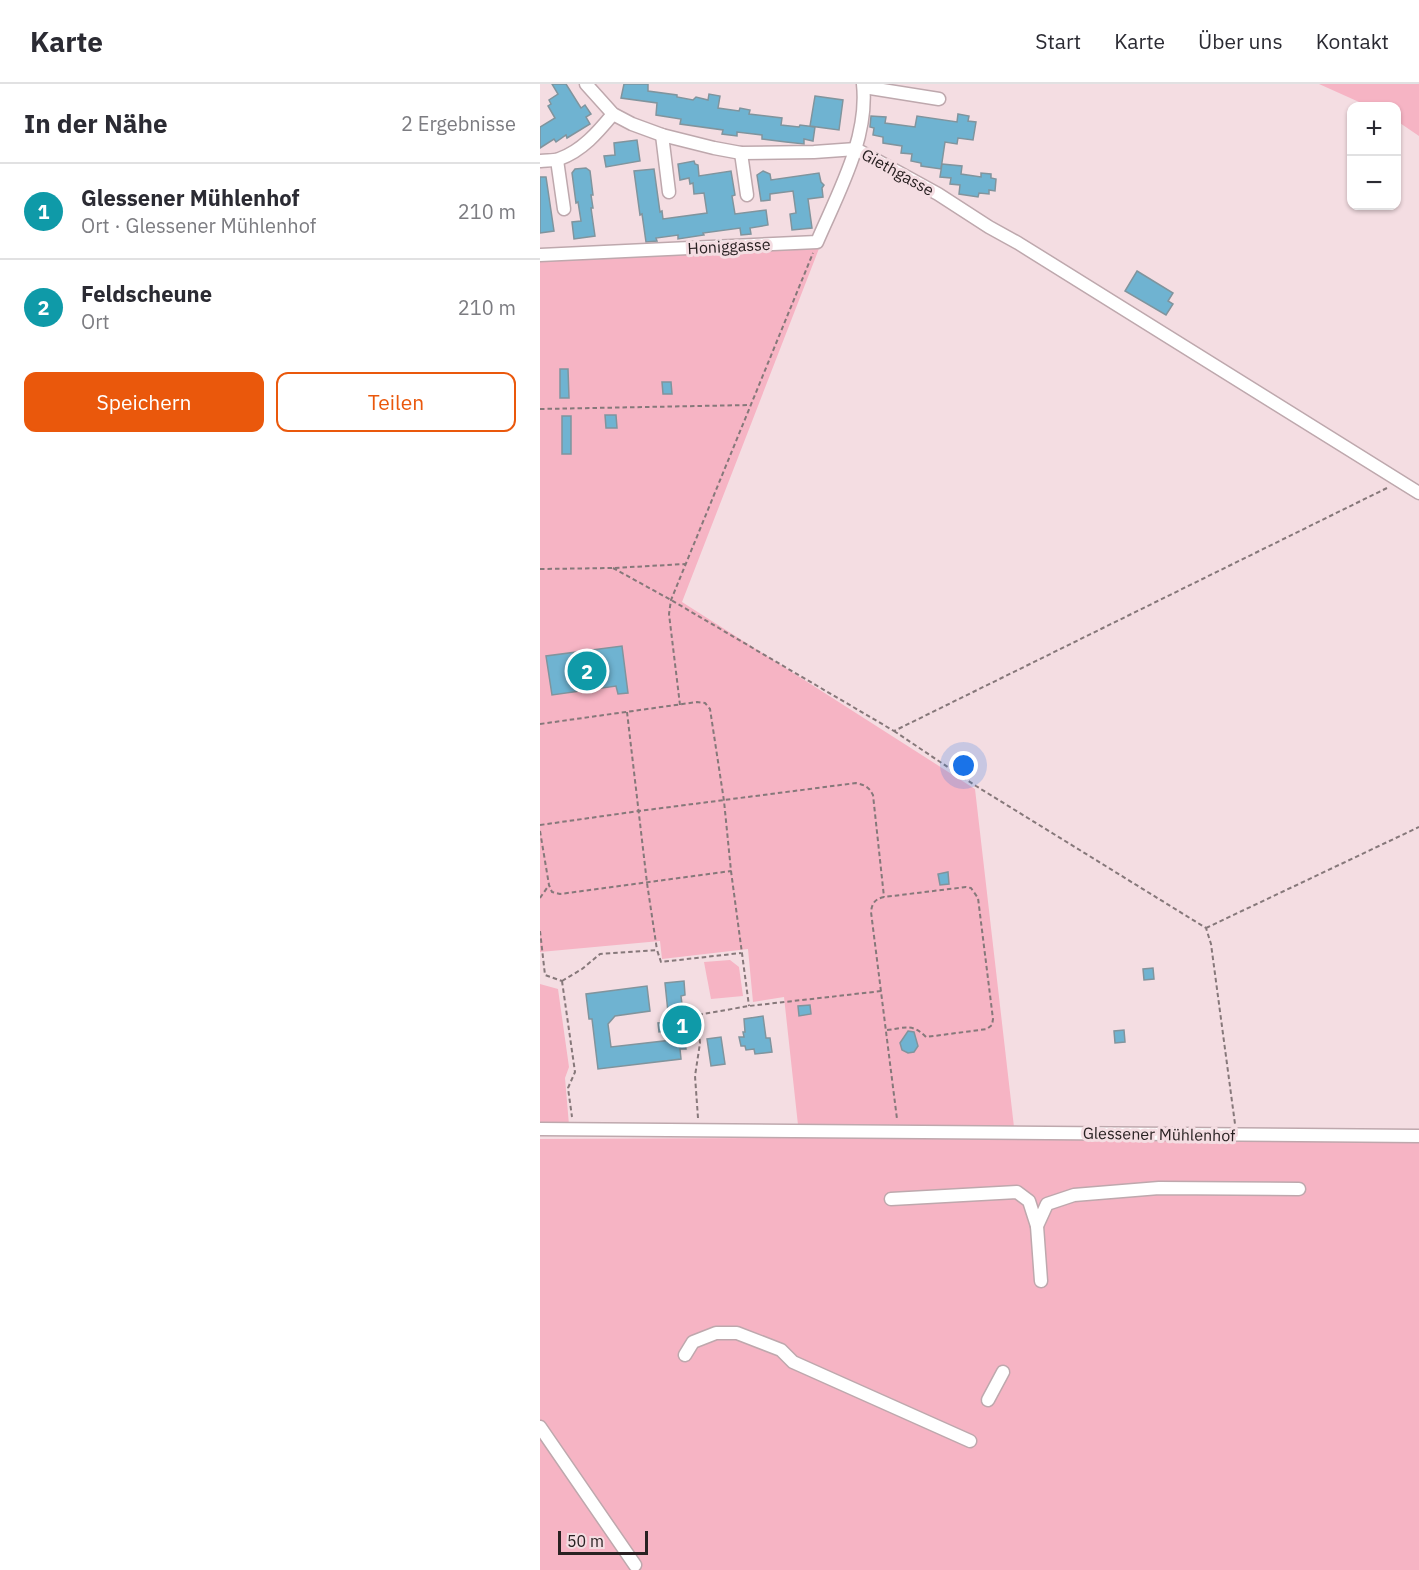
<!DOCTYPE html>
<html lang="de">
<meta charset="utf-8">
<style>
:root{--surface:#fff;--page:#f2f2f3;--text:#2b2b33;--muted:#7c7c81;--line:#e1e1e2;--accent:#ea580c}
body{margin:0;font-family:"IBM Plex Sans",sans-serif;background:var(--page);color:var(--text)}
.controls{position:absolute;right:18px;top:18px;display:grid;overflow:hidden;border-radius:12px;box-shadow:0 2px 4px #0004}
.controls button{width:54px;height:54px;display:grid;place-items:center;padding:0;border:0;border-bottom:2px solid var(--line);background:var(--surface);color:var(--text);font:30px sans-serif}
.scale{position:absolute;left:18px;bottom:15px;width:90px;box-sizing:border-box;padding-left:6px;border:3px solid #292122;border-top:0;font-size:16px;line-height:21px;white-space:nowrap;color:#292122;-webkit-text-stroke:4px #f4dde2;paint-order:stroke}
.you{position:absolute;left:424px;top:682px;width:21px;height:21px;margin:-15px;border:4px solid #fff;border-radius:50%;background:#1a73e8;box-shadow:0 0 0 9px #1a73e833}
.badge{display:grid;place-items:center;width:39px;height:39px;border-radius:50%;background:var(--accent);color:#fff;font-size:20px;font-weight:700}
.pin{position:absolute;translate:-50% -50%;border:3px solid #fff;box-shadow:0 2px 6px #0006}
.list{margin:0;padding:0;list-style:none}
h2{display:flex;justify-content:space-between;align-items:center;height:78px;margin:0;padding:0 24px;font-size:26px}
h2 small{font-size:20px;font-weight:400;color:var(--muted)}
.list li{display:grid;grid-template-columns:39px 1fr auto;gap:18px;align-items:center;box-sizing:border-box;height:96px;padding:0 24px;border-top:2px solid var(--line)}
.list b{display:block;font-size:22px;white-space:nowrap}
.list p{margin:0;font-size:20px;white-space:nowrap;color:var(--muted)}
.list em{font-size:20px;font-style:normal;color:var(--muted)}
.actions{display:flex;gap:12px;padding:18px 24px}
.actions a{flex:1;padding:14px 0;border:2px solid var(--accent);border-radius:12px;text-align:center;font-size:21px;color:var(--accent)}
.actions .main{background:var(--accent);color:#fff}
.map{position:relative;flex:none;width:879px;height:1486px;overflow:hidden}
header{display:flex;align-items:center;gap:36px;box-sizing:border-box;height:84px;padding:0 30px;background:var(--surface);border-bottom:2px solid var(--line)}
header strong{font-size:28px}
nav{display:flex;gap:33px;margin-inline-start:auto;font-size:21px}
main{display:flex}
aside{flex:1;background:var(--surface)}
.map>svg:first-child{display:block}
</style>
<header>
<strong>Karte</strong>
<nav><a>Start</a><a>Karte</a><a>Über uns</a><a>Kontakt</a></nav>
</header>
<main>
<aside>
<h2>In der Nähe<small>2 Ergebnisse</small></h2>
<ul class="list">
<li><span class="badge" style="background:#0f9aa8">1</span><div><b>Glessener Mühlenhof</b><p>Ort · Glessener Mühlenhof</p></div><em>210 m</em></li>
<li><span class="badge" style="background:#0f9aa8">2</span><div><b>Feldscheune</b><p>Ort</p></div><em>210 m</em></li>
</ul>
<div class="actions"><a class="main">Speichern</a><a>Teilen</a></div>
</aside>
<div class="map">
<svg width="879" height="1486" viewBox="0 0 879 1486">
<rect width="100%" height="100%" fill="#f4dde2"/>
<g fill="#f6b4c4">
<polygon points="779,0 879,0 879,52 857,37 856,22 828,22"/>
<polygon points="280,162 142,518 435,705 474,1043 258,1041 244,913 213,918 208,865 122,875 120,857 0,868 0,175"/>
<polygon points="190,876 199,883 203,912 171,915 164,878"/>
<polygon points="0,900 18,905 29,983 25,994 29,1041 0,1040"/>
<polygon points="474,1053 879,1056 879,1486 0,1486 0,1055"/>
</g>
<g fill="#6fb3d1" stroke="#80949d" stroke-width="1.5">
<polygon points="12,0 26,0 41,24 45,21 51,30 46,33 50,40 27,54 26,51 16,58 14,55 0,64 0,43 15,34 8,22 11,20 9,16 18,10"/>
<polygon points="84,0 108,0 108,7 137,11 137,13 153,16 156,13 168,16 169,10 180,12 178,24 199,27 200,24 210,26 209,30 242,34 241,41 259,43 260,41 275,43 273,57 264,55 264,60 246,58 222,55 222,51 197,48 197,52 182,50 183,46 140,40 141,35 116,31 117,19 81,14"/>
<polygon points="275,12 303,16 299,46 270,42"/>
<polygon points="418,30 429,32 428,37 436,38 433,56 418,54 417,60 405,58 401,85 381,82 381,79 371,77 372,70 361,69 362,62 343,59 343,53 333,51 334,44 330,43 331,32 346,33 345,39 375,43 377,32 417,38"/>
<polygon points="97,56 100,77 66,83 64,72 75,71 74,59"/>
<polygon points="154,77 155,80 158,81 159,92 191,87 195,111 192,112 195,130 226,126 228,141 210,144 211,150 201,151 200,144 163,149 164,151 138,155 138,151 116,154 117,157 106,158 102,130 100,131 94,87 114,85 120,128 122,127 123,135 167,129 164,109 154,110 153,99 150,100 149,94 140,96 138,80"/>
<polygon points="402,80 422,82 421,90 441,93 441,89 451,90 451,94 456,95 455,107 449,106 449,110 439,109 438,113 419,110 420,101 410,100 411,94 400,93"/>
<polygon points="46,84 50,87 53,111 51,111 53,124 51,124 55,152 34,155 32,138 41,137 38,118 36,119 32,89 35,85"/>
<polygon points="223,87 230,90 231,96 279,89 281,98 284,101 282,104 283,113 268,115 272,144 252,146 250,130 256,129 253,107 230,110 230,116 221,117 217,91"/>
<polygon points="0,93 6,93 14,147 0,149"/>
<polygon points="597,187 633,209 628,217 633,220 626,231 585,207"/>
<polygon points="20,285 28,285 29,314 20,314"/>
<polygon points="122,298 131,298 132,310 123,310"/>
<polygon points="65,331 76,331 77,344 66,344"/>
<rect x="22" y="332" width="9" height="38"/>
<polygon points="82,562 88,609 78,610 76,602 12,611 6,572"/>
<polygon points="408,788 409,800 400,801 398,790"/>
<polygon points="613,884 614,895 604,896 603,885"/>
<polygon points="144,897 145,911 141,912 144,936 154,934 155,944 144,945 146,965 140,965 141,975 58,985 52,935 49,935 46,910 107,902 110,927 75,932 68,940 71,963 132,956 131,946 119,948 118,939 129,938 125,899"/>
<polygon points="270,921 271,930 259,932 258,922"/>
<polygon points="223,932 226,954 230,954 232,968 215,970 214,965 206,966 205,962 201,962 199,953 204,953 203,948 205,948 204,935"/>
<polygon points="584,946 585,958 575,959 574,947"/>
<polygon points="368,947 374,948 378,962 374,968 368,969 362,966 360,959"/>
<polygon points="181,953 185,980 171,982 167,955"/>
</g>
<g fill="none" stroke-linecap="round" stroke-linejoin="round">
<g stroke="#bea8ad" stroke-width="15">
<g id="minor">
<polyline points="46,0 73,30 92,40 122,51 174,64 201,69 274,68 316,65 398,110 449,143 478,159 879,409"/>
<polyline points="324,3 399,15"/>
<polyline points="122,51 129,108"/>
<polyline points="201,69 207,111"/>
<polyline points="17,76 24,125"/>
<path d="M0,77C6,76 13,77 19,75C42,67 58,48 73,30"/>
<path d="M0,171L277,158C298,109 329,54 323,0"/>
<polyline points="0,1045 879,1052"/>
<polyline points="351,1115 477,1108 489,1117 497,1142"/>
<polyline points="501,1197 497,1142 507,1120 534,1111 619,1104 759,1105"/>
<polyline points="145,1271 153,1258 176,1249 197,1249 241,1266 253,1278 430,1357"/>
<polyline points="448,1316 463,1288"/>
<polyline points="0,1343 95,1481"/>
</g>
</g>
<g stroke="#86787a" stroke-width="2" stroke-dasharray="4.5 3" stroke-linecap="butt">
<polyline points="0,325 210,321"/>
<polyline points="73,484 131,516 354,647 849,403"/>
<polyline points="0,485 73,484 146,480"/>
<polyline points="140,621 129,530 131,516 273,169"/>
<polyline points="87,628 107,799 117,866"/>
<polyline points="0,640 157,618 165,619 170,625 184,717 191,787 209,922"/>
<polyline points="354,647 436,702 666,844 671,860 695,1040"/>
<path d="M0,741L99,727L316,699C325,701 329,703 333,711L344,813"/>
<polyline points="0,747 9,801 12,808 20,810 191,787"/>
<polyline points="0,814 9,801"/>
<polyline points="666,844 879,743"/>
<polyline points="0,847 5,891 22,897"/>
<polyline points="22,897 42,885 60,870 117,866 121,878 201,869"/>
<polyline points="22,897 35,988 28,1004 32,1033"/>
<path d="M347,946C365,944 372,939 386,953L447,945L452,941L453,935L438,814L431,804L426,803L344,813C335,815 332,819 331,828L357,1035"/>
<polyline points="158,1034 155,992 160,959 157,931 209,922 342,907"/>
</g>
<use href="#minor" stroke="#fff" stroke-width="12"/>
</g>
<g text-anchor="middle" stroke-width="6" stroke-linejoin="round" paint-order="stroke">
<g font-size="16" fill="#292122" stroke="#f4dde2">
<text transform="translate(358 88) rotate(29)" y="6">Giethgasse</text>
<text transform="translate(189 162) rotate(-3)" y="6">Honiggasse</text>
<text transform="translate(619 1050) rotate(1)" y="6">Glessener Mühlenhof</text>
</g>
</g>
</svg>
<div class="controls">
<button>+</button>
<button>−</button>
</div>
<div class="scale">50 m</div>
<div class="you"></div>
<div class="pin badge" style="left:142px;top:941px;background:#0f9aa8">1</div>
<div class="pin badge" style="left:47px;top:587px;background:#0f9aa8">2</div>
</div>
</main>
